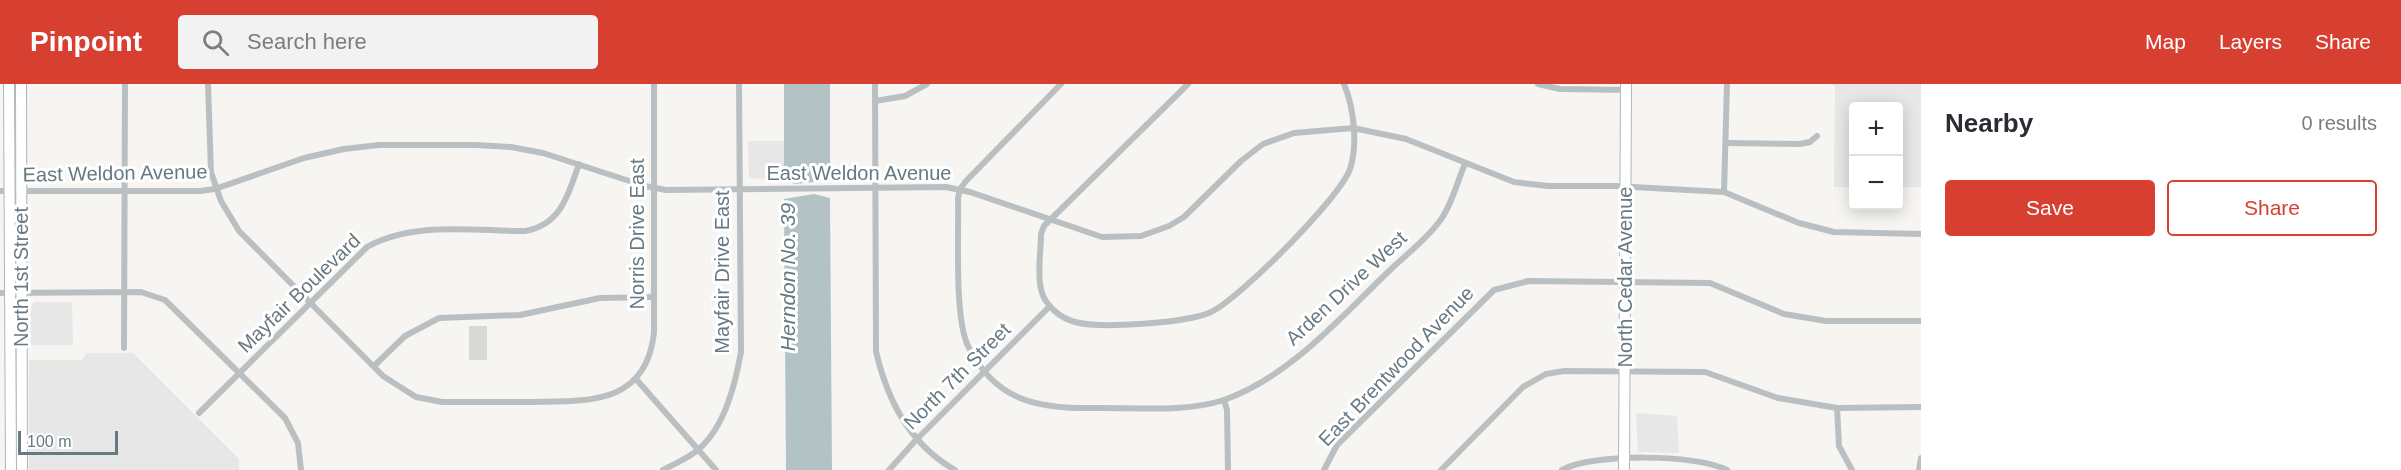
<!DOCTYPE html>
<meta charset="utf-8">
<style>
:root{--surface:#fff;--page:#f2f2f3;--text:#2b2b33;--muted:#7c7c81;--line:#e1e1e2;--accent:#d74031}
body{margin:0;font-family:Helvetica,sans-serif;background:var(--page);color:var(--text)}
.controls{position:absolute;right:18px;top:18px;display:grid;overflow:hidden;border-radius:6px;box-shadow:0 3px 15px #0003}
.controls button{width:54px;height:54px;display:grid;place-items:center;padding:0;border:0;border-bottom:2px solid var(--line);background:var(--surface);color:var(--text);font:30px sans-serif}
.scale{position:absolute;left:18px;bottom:15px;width:100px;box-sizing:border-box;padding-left:6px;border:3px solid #677982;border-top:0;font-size:16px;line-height:21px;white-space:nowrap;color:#677982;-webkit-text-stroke:4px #fff;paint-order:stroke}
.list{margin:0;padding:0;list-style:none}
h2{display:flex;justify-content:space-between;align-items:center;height:78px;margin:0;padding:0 24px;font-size:26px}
h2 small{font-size:20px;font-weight:400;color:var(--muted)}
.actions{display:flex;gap:12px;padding:18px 24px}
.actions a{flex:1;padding:14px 0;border:2px solid var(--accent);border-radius:6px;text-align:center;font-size:21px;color:var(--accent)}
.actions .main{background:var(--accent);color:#fff}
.icon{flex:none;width:33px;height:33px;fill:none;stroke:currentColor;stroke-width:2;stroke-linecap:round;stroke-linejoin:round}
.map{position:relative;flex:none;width:1921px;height:386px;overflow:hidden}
header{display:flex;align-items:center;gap:36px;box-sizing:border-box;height:84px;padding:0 30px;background:var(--accent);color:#fff}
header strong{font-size:28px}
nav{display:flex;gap:33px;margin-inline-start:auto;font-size:21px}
.search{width:420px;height:54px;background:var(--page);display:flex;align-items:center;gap:15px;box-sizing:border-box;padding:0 21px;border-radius:6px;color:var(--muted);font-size:22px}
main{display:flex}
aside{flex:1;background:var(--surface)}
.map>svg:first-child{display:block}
</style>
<header>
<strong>Pinpoint</strong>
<div class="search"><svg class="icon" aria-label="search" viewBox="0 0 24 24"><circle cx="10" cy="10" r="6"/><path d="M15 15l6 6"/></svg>Search here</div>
<nav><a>Map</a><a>Layers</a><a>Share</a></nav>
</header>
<main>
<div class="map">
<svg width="1921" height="386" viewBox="0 0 1921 386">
<rect width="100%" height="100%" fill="#f6f5f2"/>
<g fill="#e6e7e6">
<polygon points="1830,0 1921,0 1921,103 1899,103 1898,22 1854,22 1853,103 1834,103 1835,2"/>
<polygon points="748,57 784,57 784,96 749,94"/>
<polygon points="34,218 72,218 73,261 30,261 30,223"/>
<polygon points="87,269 133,269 239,375 239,386 29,386 29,276 82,276"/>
<polygon points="1636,329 1677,332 1679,369 1638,368"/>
</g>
<rect fill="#d6dad2" x="469" y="242" width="18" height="34"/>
<g fill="#b3c2c4">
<polygon points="784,0 830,0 830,96 795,100 784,96"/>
<polygon points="814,110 830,114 832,386 786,386 784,115"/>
</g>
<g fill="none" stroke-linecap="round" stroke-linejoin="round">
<g stroke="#afb6b9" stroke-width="12">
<g id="secondary">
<polyline points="9,0 11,386"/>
<polyline points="21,0 22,386"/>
<polyline points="1624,386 1626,0"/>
</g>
</g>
<g stroke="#bac0c2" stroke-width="6">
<path d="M208,0L211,88L221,117L239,147L383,292L416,313L442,318C473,318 504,318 534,318C590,317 646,320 654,249V0"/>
<path d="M875,0L876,267C887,316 909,360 955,386"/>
<path d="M1061,0L966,97L960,105L958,114C959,149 954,233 968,262C995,317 1038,325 1093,324C1134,323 1184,329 1224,316C1289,293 1339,235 1387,189C1404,172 1425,157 1439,138C1451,123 1457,98 1465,80"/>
<path d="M1188,0L1044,142L1041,150C1041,167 1037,188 1041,205C1044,221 1060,234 1075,238C1100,245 1187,239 1211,228C1239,215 1340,114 1350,85C1358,61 1354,24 1344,0"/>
<polyline points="1538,0 1560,5 1626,6"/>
<polyline points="875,17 905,12 927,0"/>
<polyline points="1726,59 1800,60 1810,58 1817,52"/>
<polyline points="0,107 200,107 215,105 304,74 344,65 379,61 476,61 511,63 543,69 645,102 666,106 946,103 970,108 1102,153 1141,152 1169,142 1184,133 1241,77 1263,60 1294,49 1353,44 1406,55 1514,98 1548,102 1615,102 1724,108 1799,139 1834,148 1921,150"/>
<polyline points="1724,108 1727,0"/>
<polyline points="0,209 141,208 165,216 285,334 298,359 301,386"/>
<polyline points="124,264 125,0"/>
<polyline points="374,282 405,252 439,234 520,231 600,214 654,213"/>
<polyline points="636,295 716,386"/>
<polyline points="1224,316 1227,326 1228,386"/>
<polyline points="1837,324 1839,362 1852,386"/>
<path d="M199,329L367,163C413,137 473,147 525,147C561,141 568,111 579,80"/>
<path d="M663,386C674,380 689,374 699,365C725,342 735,301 741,268L739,0"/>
<polyline points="889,386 916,356 1050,222"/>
<polyline points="1324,386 1337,361 1494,206 1528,197 1710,199 1784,230 1826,237 1921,237"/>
<polyline points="1441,386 1523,303 1546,290 1564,287 1705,288 1778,314 1837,324 1921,323"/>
<path d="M1562,386C1593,369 1696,370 1727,386"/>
<polyline points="1919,386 1921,374"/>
</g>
<use href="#secondary" stroke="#fff" stroke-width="10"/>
</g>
<g text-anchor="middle" stroke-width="6" stroke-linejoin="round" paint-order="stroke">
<g font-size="20" fill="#677982" stroke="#fff">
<text transform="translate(115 89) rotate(-1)" y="7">East Weldon Avenue</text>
<text x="859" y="96">East Weldon Avenue</text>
<text transform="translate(637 150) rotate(-90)" y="7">Norris Drive East</text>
<text transform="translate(722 188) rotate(-90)" y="7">Mayfair Drive East</text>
<text transform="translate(21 193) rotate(-90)" y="7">North 1st Street</text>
<text transform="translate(1625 193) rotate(-90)" y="7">North Cedar Avenue</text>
<text transform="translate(1346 204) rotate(-43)" y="7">Arden Drive West</text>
<text transform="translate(299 209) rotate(-44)" y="7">Mayfair Boulevard</text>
<text transform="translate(1396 282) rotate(-46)" y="7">East Brentwood Avenue</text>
<text transform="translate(957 292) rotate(-45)" y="7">North 7th Street</text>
</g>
<g font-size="21" font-style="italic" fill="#637b7e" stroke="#fff">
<text transform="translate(788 193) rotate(-90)" y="7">Herndon No. 39</text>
</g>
</g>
</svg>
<div class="controls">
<button>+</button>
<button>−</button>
</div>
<div class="scale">100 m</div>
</div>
<aside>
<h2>Nearby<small>0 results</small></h2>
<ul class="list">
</ul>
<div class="actions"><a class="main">Save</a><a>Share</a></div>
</aside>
</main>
